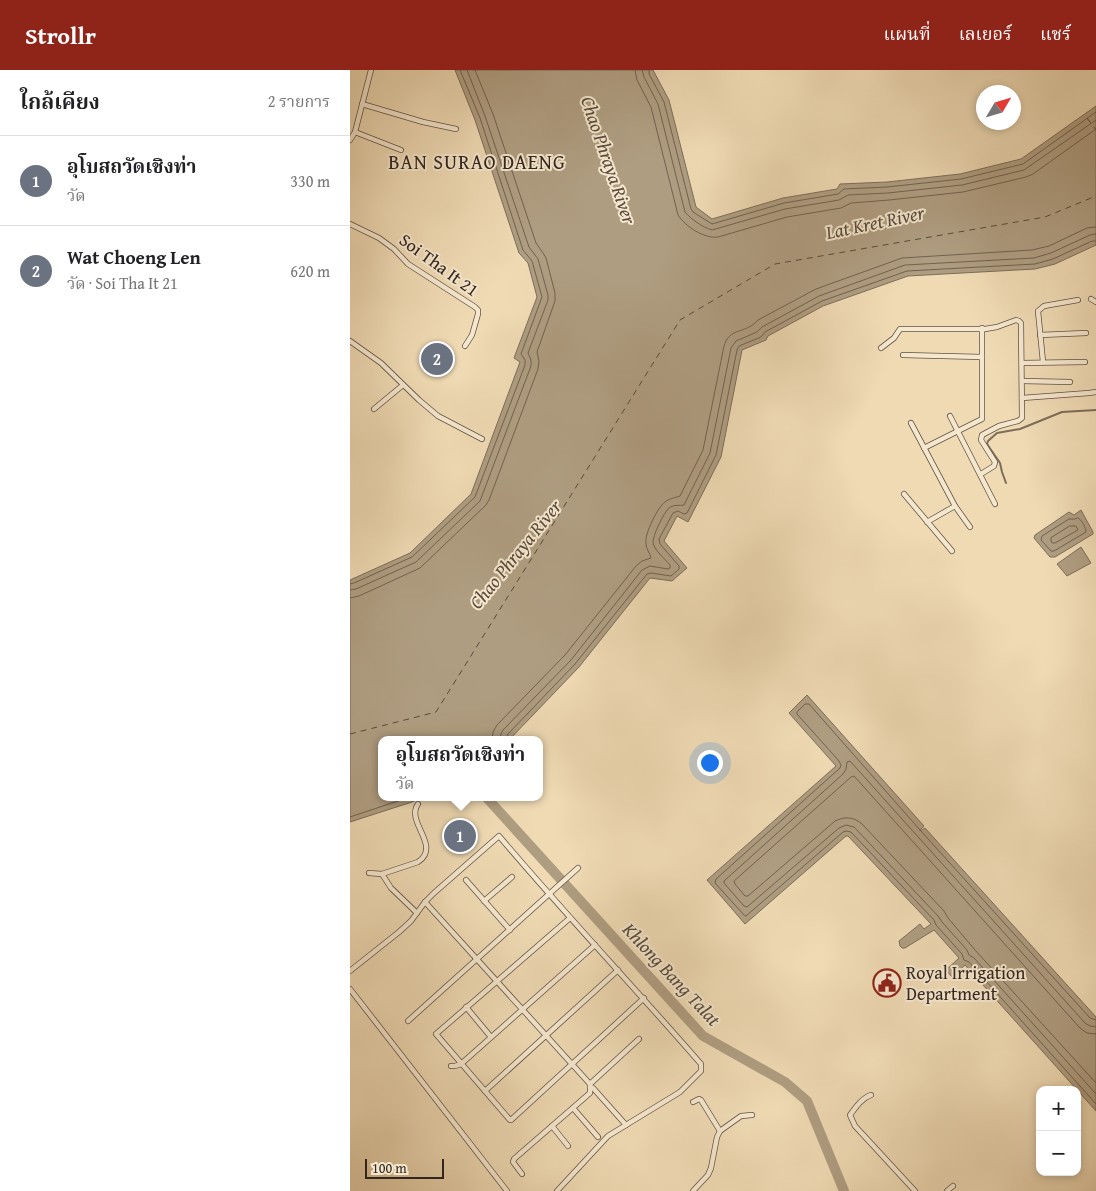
<!DOCTYPE html>
<html lang="th">
<meta charset="utf-8">
<style>
:root{--surface:#fff;--page:#f6f6f6;--text:#202124;--muted:#757577;--line:#e0e0e0;--accent:#8f2418}
body{margin:0;font-family:"Gentium Book Plus","Noto Serif Thai",serif;background:var(--page);color:var(--text)}
.controls{position:absolute;right:15px;bottom:15px;display:grid;overflow:hidden;border-radius:10px;box-shadow:0 2px 8px #0003}
.controls button{width:45px;height:45px;display:grid;place-items:center;padding:0;border:0;border-bottom:1px solid var(--line);background:var(--surface);color:var(--text);font:25px sans-serif}
.compass{position:absolute;left:626px;top:15px;width:45px;height:45px;border-radius:50%;background:var(--surface);box-shadow:0 2px 8px #0003;rotate:52deg}
.scale{position:absolute;left:15px;bottom:12px;width:79px;box-sizing:border-box;padding-left:5px;border:2px solid #32261f;border-top:0;font-size:14px;line-height:18px;white-space:nowrap;color:#32261f;-webkit-text-stroke:4px #f5e7ce;paint-order:stroke}
.you{position:absolute;left:359px;top:692px;width:18px;height:18px;margin:-12px;border:4px solid #fff;border-radius:50%;background:#1a73e8;box-shadow:0 0 0 8px #1a73e833}
.badge{display:grid;place-items:center;width:32px;height:32px;border-radius:50%;background:var(--accent);color:#fff;font-size:16px;font-weight:700}
.pin{position:absolute;translate:-50% -50%;border:2px solid #fff;box-shadow:0 1px 5px #0006}
.popup{position:absolute;left:28px;top:666px;width:165px;height:65px;box-sizing:border-box;display:grid;place-content:center;border-radius:10px;background:var(--surface);filter:drop-shadow(0 1px 4px #0005);font-size:16px;white-space:nowrap;color:var(--muted)}
.popup b{font-size:19px;color:var(--text)}
.popup::after{content:'';position:absolute;left:50%;top:100%;margin-left:-10px;border:10px solid transparent;border-top-color:var(--surface)}
.list{margin:0;padding:0;list-style:none}
h2{display:flex;justify-content:space-between;align-items:center;height:65px;margin:0;padding:0 20px;font-size:21px}
h2 small{font-size:16px;font-weight:400;color:var(--muted)}
.list li{display:grid;grid-template-columns:32px 1fr auto;gap:15px;align-items:center;box-sizing:border-box;height:90px;padding:0 20px;border-top:1px solid var(--line)}
.list b{display:block;font-size:19px;white-space:nowrap}
.list p{margin:0;font-size:16px;white-space:nowrap;color:var(--muted)}
.list em{font-size:16px;font-style:normal;color:var(--muted)}
.map{position:relative;flex:none;width:746px;height:1121px;overflow:hidden}
header{display:flex;align-items:center;gap:30px;box-sizing:border-box;height:70px;padding:0 25px;background:var(--accent);color:#fff}
header strong{font-size:24px}
nav{display:flex;gap:28px;margin-inline-start:auto;font-size:18px}
main{display:flex}
aside{flex:1;background:var(--surface)}
.map>svg:first-child{display:block}
</style>
<header>
<strong>Strollr</strong>
<nav><a>แผนที่</a><a>เลเยอร์</a><a>แชร์</a></nav>
</header>
<main>
<aside>
<h2>ใกล้เคียง<small>2 รายการ</small></h2>
<ul class="list">
<li><span class="badge" style="background:#6b7280">1</span><div><b>อุโบสถวัดเชิงท่า</b><p>วัด</p></div><em>330 m</em></li>
<li><span class="badge" style="background:#6b7280">2</span><div><b>Wat Choeng Len</b><p>วัด · Soi Tha It 21</p></div><em>620 m</em></li>
</ul>
</aside>
<div class="map">
<svg width="746" height="1121" viewBox="0 0 746 1121">
<rect width="100%" height="100%" fill="#efdab4"/>
<filter id="stains"><feTurbulence type="fractalNoise" baseFrequency=".004" numOctaves="4"/><feColorMatrix values="0 0 0 0 .2 0 0 0 0 .09 0 0 0 0 .02 0 0 0 .5 -.17"/></filter>
<radialGradient id="worn" r=".72"><stop offset=".6" stop-color="#630" stop-opacity="0"/><stop offset="1" stop-color="#630" stop-opacity=".3"/></radialGradient>
<g fill="#af9d81" stroke="#7d6d5a">
<polygon points="105,0 303,0 319,30 346,137 362,149 433,128 487,119 490,114 537,112 610,104 671,89 746,36 746,175 705,194 685,199 558,206 473,236 418,266 416,270 392,280 371,387 338,452 327,446 314,471 337,498 322,511 300,508 229,597 159,670 31,670 31,727 72,727 62,732 0,752 0,510 60,483 121,424 170,292 164,288 187,227 178,193 169,183 125,50"/>
<polygon points="731,440 743,462 743,464 705,487 700,487 684,468 685,465 719,442 724,445"/>
<polygon points="731,477 741,493 717,506 707,494"/>
<polygon points="457,625 574,756 570,760 570,761 575,758 746,947 746,1041 615,895 602,907 596,900 609,888 584,860 555,878 552,878 550,876 549,871 570,854 574,859 581,854 498,766 496,766 395,854 357,810 486,696 439,643"/>
</g>
<g fill="none" stroke-linecap="round" stroke-linejoin="round">
<g stroke="#706250" stroke-width="1">
<path d="M285,0L287,10L301,37L328,145C335,156 354,169 368,167L437,147L491,138L501,133L539,130L613,122L676,107L683,104L746,59"/>
<path d="M292,0L294,7L308,34L335,142C341,149 352,157 362,160L435,139L489,130L498,125L538,123L612,115L674,100L746,50"/>
<polyline points="299,0 299,4 314,32 341,139 343,142 362,154 434,133 488,124 494,119 537,117 611,109 673,94 746,42"/>
<path d="M728,448C732,450 736,458 736,462L704,481H701L691,470L692,466L719,449H724Z"/>
<polygon points="720,456 726,456 728,460 705,473 702,473 701,470 701,468"/>
<polyline points="0,514 4,513 62,487 125,427 175,295 175,290 171,284 192,227 182,191 173,180 130,48 110,0"/>
<polyline points="0,520 6,519 66,492 130,431 181,296 181,290 178,283 198,230 198,225 188,189 179,177 135,46 117,0"/>
<polyline points="0,528 9,526 70,498 136,435 139,430 188,299 189,291 187,282 205,231 205,223 196,188 193,183 186,173 143,44 125,0"/>
<path d="M142,670L143,662L147,655L215,585L286,496L292,491L301,488C300,483 296,479 296,474C294,464 308,437 315,432C320,428 325,428 330,426L353,380L374,276C379,260 389,263 401,256C404,254 406,252 408,250L466,219L552,188L682,180L699,176L737,158L746,157"/>
<path d="M150,670L151,664L153,660L221,590L292,500L300,496L318,499L320,498V495C315,489 305,481 303,473C302,467 314,442 319,438C324,434 330,436 334,435L360,383L381,278L386,271L407,262L412,257L469,226L555,195L684,188L701,183L740,165L746,164"/>
<polyline points="156,670 158,664 225,594 297,504 301,503 321,506 329,499 329,496 310,474 309,469 323,443 328,441 334,444 337,443 366,385 387,280 389,276 411,267 415,262 472,231 557,201 685,194 703,189 742,171 746,171"/>
<polyline points="0,747 60,727"/>
<polyline points="746,950 740,948 570,760 459,634 455,634 447,642 447,644 489,691 491,695 490,698 366,809 365,813 394,845 396,846 493,762 496,761 501,762 584,850 586,855 612,884 614,890 619,892 746,1034"/>
<polyline points="746,957 740,956 735,953 500,691 497,692 496,699 493,704 374,811 374,813 394,836 397,837 489,758 496,755 504,757 588,846 592,852 617,880 619,885 624,888 746,1024"/>
<path d="M746,964L737,963L730,958L504,706L501,707L384,811L385,814L395,826H398L485,751C495,746 504,747 512,754L594,841L598,848L625,880L746,1013"/>
</g>
<polyline stroke="#7d6d5a" stroke-width="2" points="656,413 652,402 650,393 637,374 638,371 647,363 670,359 712,342 746,340"/>
<polyline stroke="#af9d81" stroke-width="10" points="136,727 353,966 435,1012 457,1031 494,1121"/>
<g stroke="#584a3c" stroke-width="1" stroke-dasharray="6 5" stroke-linecap="butt">
<polyline points="737,48 746,60"/>
<polyline points="0,664 86,642 330,250 425,194 695,147 746,126"/>
</g>
<g stroke="#615344" stroke-width="6">
<g id="street">
<polyline points="12,34 73,52 106,59"/>
<polyline points="5,62 51,80"/>
<polyline points="0,70 5,62 21,0"/>
<polyline points="0,154 29,168 44,179 58,194 125,237 128,240 128,244 122,265 115,276"/>
<polyline points="741,229 746,232"/>
<polyline points="690,265 736,263"/>
<polyline points="0,271 31,293 69,330 88,346 132,369"/>
<polyline points="531,278 544,268 550,259 635,259 647,257 666,250 669,251 671,253 672,348 668,351 649,356 632,365 631,370 645,392 644,396 631,404"/>
<polyline points="553,285 632,287"/>
<polyline points="693,292 688,241 694,236 728,230"/>
<polyline points="672,293 735,292"/>
<polyline points="672,311 720,312"/>
<polyline points="672,328 739,323 746,322"/>
<polyline points="24,339 53,315"/>
<polyline points="600,346 645,434"/>
<polyline points="561,353 605,436 620,457"/>
<polyline points="574,378 632,349 632,258"/>
<polyline points="554,424 602,481"/>
<polyline points="577,452 605,436"/>
<path d="M19,803L32,804L68,792C92,776 55,752 68,734"/>
<polyline points="32,804 41,818 67,843"/>
<polyline points="116,810 160,860"/>
<polyline points="134,831 162,807"/>
<polyline points="75,832 240,1014"/>
<polyline points="220,848 86,964 160,1050 161,1050 294,928"/>
<path d="M0,901L49,862L61,851L75,832L84,823L149,766C215,844 284,917 351,994V1001L330,1022L258,1066L207,1121"/>
<polyline points="0,919 157,1121"/>
<polyline points="116,937 141,967"/>
<polyline points="58,951 228,798"/>
<polyline points="101,996 105,996 111,994 245,875"/>
<polyline points="240,1017 243,1018 276,1055"/>
<polyline points="135,1021 268,900"/>
<path d="M521,1025C512,1028 506,1037 500,1045L505,1056L565,1121"/>
<polyline points="343,1032 349,1029 351,1030 370,1061"/>
<polyline points="223,1038 248,1067"/>
<polyline points="202,1056 218,1076"/>
<polyline points="172,1104 163,1092 164,1089 240,1023 240,1014 289,969"/>
<polyline points="343,1121 358,1105 361,1098 367,1067 370,1061 391,1046 402,1045"/>
<polyline points="597,1121 603,1116"/>
</g>
</g>
<use href="#street" stroke="#f5e7ce" stroke-width="4.5"/>
</g>
<defs>
<g id="civic-ring" transform="scale(1.4375)"><circle r="9.5" fill="#f5e7ce" stroke="#8f2418" stroke-width="1.5"/><path d="M-.6-6.5H3V-4.5H.6V-3L4-1V1h2V6H-6V1h2V-1L-.6-3ZM-1.2 2.5V6h2.4V2.5Z" fill="#8f2418"/></g>
</defs>
<g fill-rule="evenodd">
<use href="#civic-ring" x="537" y="913"/>
</g>
<g text-anchor="middle" stroke-width="4" stroke-linejoin="round" paint-order="stroke">
<g font-size="18" fill="#32261f" stroke="#f5e7ce">
<text transform="translate(89 195) rotate(36)" y="6">Soi Tha It 21</text>
</g>
<g font-size="18" fill="#32261f" stroke="#f5e7ce" text-anchor="start">
<text x="556" y="909">Royal Irrigation<tspan x="556" dy="21">Department</tspan></text>
</g>
<g font-size="19" font-style="italic" fill="#584a3c" stroke="#f5e7ce">
<text transform="translate(259 90) rotate(71)" y="7">Chao Phraya River</text>
<text transform="translate(525 152) rotate(-12)" y="7">Lat Kret River</text>
<text transform="translate(165 484) rotate(-51)" y="7">Chao Phraya River</text>
<text transform="translate(322 904) rotate(47)" y="7">Khlong Bang Talat</text>
</g>
<g font-size="20" letter-spacing="1" fill="#32261f" stroke="#f5e7ce">
<text x="127" y="99">BAN SURAO DAENG</text>
</g>
</g>
<rect width="100%" height="100%" filter="url(#stains)"/>
<rect width="100%" height="100%" fill="url(#worn)"/>
</svg>
<div class="controls">
<button>+</button>
<button>−</button>
</div>
<svg class="compass" viewBox="-18 -18 36 36"><path d="M0-13l5 13h-10z" fill="#e53935"/><path d="M0 13l5-13h-10z" fill="#757577"/></svg>
<div class="scale">100 m</div>
<div class="you"></div>
<div class="pin badge" style="left:110px;top:766px;background:#6b7280">1</div>
<div class="popup"><b>อุโบสถวัดเชิงท่า</b>วัด</div>
<div class="pin badge" style="left:87px;top:289px;background:#6b7280">2</div>
</div>
</main>
